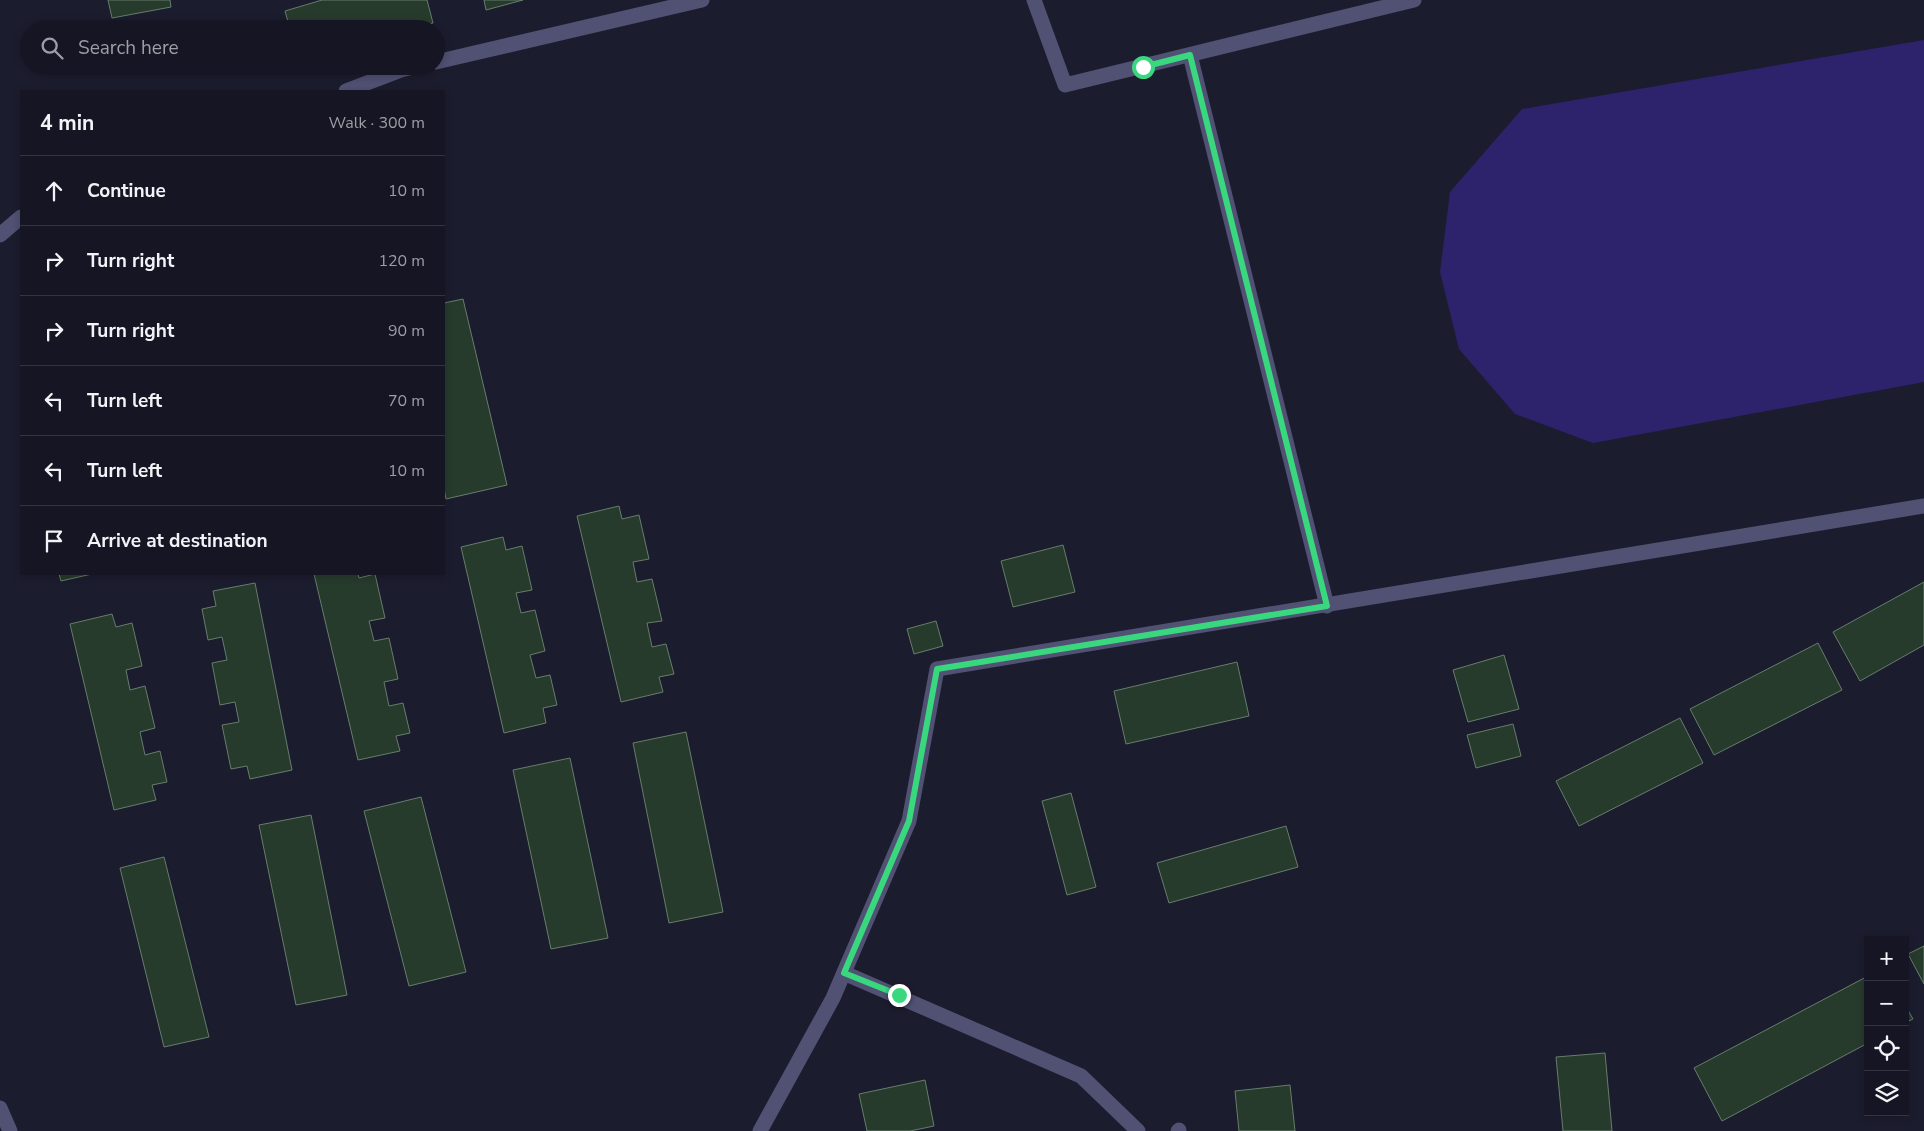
<!DOCTYPE html>
<meta charset="utf-8">
<style>
:root{--surface:#151523;--page:#222230;--text:#f1f3f6;--muted:#9d9fa6;--line:#343441}
body{margin:0;font-family:"Nunito Sans",sans-serif;background:var(--page);color:var(--text)}
.controls{position:absolute;right:15px;bottom:15px;display:grid;overflow:hidden;border-radius:0px;box-shadow:0 2px 8px #0003}
.controls button{width:45px;height:45px;display:grid;place-items:center;padding:0;border:0;border-bottom:1px solid var(--line);background:var(--surface);color:var(--text);font:25px sans-serif}
.stop{position:absolute;width:15px;height:15px;margin:-11px;border:4px solid #39d87f;border-radius:50%;background:#fff}
.stop.end{background:#39d87f;border-color:#fff;box-shadow:0 1px 5px #0008}
.list{margin:0;padding:0;list-style:none}
h2{display:flex;justify-content:space-between;align-items:center;height:65px;margin:0;padding:0 20px;font-size:21px}
h2 small{font-size:16px;font-weight:400;color:var(--muted)}
.list li{display:grid;grid-template-columns:32px 1fr auto;gap:15px;align-items:center;box-sizing:border-box;height:70px;padding:0 20px;border-top:1px solid var(--line)}
.list b{display:block;font-size:19px;white-space:nowrap}
.list em{font-size:16px;font-style:normal;color:var(--muted)}
.icon{flex:none;width:28px;height:28px;fill:none;stroke:currentColor;stroke-width:2;stroke-linecap:round;stroke-linejoin:round}
.map{position:relative;flex:none;width:1924px;height:1131px;overflow:hidden}
.search{position:absolute;background:var(--surface);box-shadow:0 2px 8px #0003;left:20px;top:20px;width:425px;height:55px;display:flex;align-items:center;gap:12px;box-sizing:border-box;padding:0 18px;border-radius:28px;color:var(--muted);font-size:19px}
.panel{position:absolute;background:var(--surface);box-shadow:0 2px 8px #0003;left:20px;top:90px;width:425px;height:485px;border-radius:0px}
.map>svg:first-child{display:block}
</style>
<div class="map">
<svg width="1924" height="1131" viewBox="0 0 1924 1131">
<rect width="100%" height="100%" fill="#1c1c2f"/>
<polygon fill="#2d236c" points="1924,40 1924,382 1593,443 1515,414 1459,349 1440,272 1450,192 1522,109"/>
<g fill="#273b2d" stroke="#667d6c">
<polygon points="108,0 170,0 171,7 112,18"/>
<polygon points="322,0 427,0 433,23 413,29 290,29 285,11"/>
<polygon points="484,0 523,0 486,10"/>
<polygon points="463,299 507,485 446,499 444,488 444,303"/>
<polygon points="619,506 622,519 639,515 649,559 633,562 637,582 652,579 662,621 647,623 652,647 666,644 674,674 659,677 663,692 621,702 577,516"/>
<polygon points="503,537 506,550 522,546 532,590 516,593 521,613 535,610 545,651 530,655 536,678 550,675 557,705 543,708 546,723 504,733 461,547"/>
<polygon points="1063,545 1075,592 1013,607 1001,561"/>
<polygon points="59,574 92,574 61,581"/>
<polygon points="314,574 358,574 359,578 375,574 385,618 369,621 374,641 389,638 398,679 384,682 389,706 403,703 410,733 396,736 400,751 358,760"/>
<polygon points="1924,582 1924,645 1860,681 1833,632"/>
<polygon points="255,583 292,770 250,779 247,766 231,769 222,725 239,722 235,702 220,705 212,663 227,660 222,637 208,640 202,609 216,606 213,591"/>
<polygon points="112,614 116,627 132,623 142,666 126,670 130,690 145,686 155,728 140,732 145,755 160,751 167,782 152,785 156,800 114,810 70,624"/>
<polygon points="936,621 943,646 914,654 907,629"/>
<polygon points="1818,643 1842,690 1714,755 1690,709"/>
<polygon points="1504,655 1519,709 1468,722 1453,670"/>
<polygon points="1237,662 1249,716 1126,744 1114,691"/>
<polygon points="1680,718 1703,763 1579,826 1556,781"/>
<polygon points="1513,724 1521,756 1476,768 1467,735"/>
<polygon points="686,732 723,912 669,923 633,743"/>
<polygon points="570,758 608,938 551,949 513,770"/>
<polygon points="1071,793 1096,887 1067,895 1042,801"/>
<polygon points="421,797 466,972 409,986 364,811"/>
<polygon points="311,815 347,995 296,1005 259,825"/>
<polygon points="1286,826 1298,867 1169,903 1157,863"/>
<polygon points="164,857 209,1037 164,1047 120,868"/>
<polygon points="1924,946 1924,984 1908,954"/>
<polygon points="1868,976 1868,1043 1722,1121 1694,1068"/>
<polygon points="1905,1005 1913,1019 1905,1023"/>
<polygon points="1605,1053 1612,1131 1563,1131 1556,1057"/>
<polygon points="925,1080 934,1126 910,1131 867,1131 859,1094"/>
<polygon points="1290,1085 1295,1131 1239,1131 1235,1091"/>
</g>
<g fill="none" stroke-linecap="round" stroke-linejoin="round">
<g stroke="#505173" stroke-width="15">
<polyline points="1034,0 1065,85 1414,0"/>
<polyline points="1190,55 1327,606"/>
<polyline points="436,62 702,0"/>
<polyline points="346,91 401,70 417,66"/>
<polyline points="0,235 21,217"/>
<polyline points="844,973 1081,1076 1138,1131"/>
<polyline points="0,1108 10,1131"/>
<polyline points="760,1131 833,998 909,821 937,669 1924,506"/>
<polyline points="1178,1131 1179,1130"/>
</g>
</g>
<g fill="none" stroke-linecap="round" stroke-linejoin="round">
<polyline stroke="#39d87f" stroke-width="6" points="899,995 844,973 909,821 937,669 1327,606 1190,55 1143,67"/>
</g>
</svg>
<div class="controls">
<button>+</button>
<button>−</button>
<button><svg class="icon" aria-label="locate" viewBox="0 0 24 24"><circle cx="12" cy="12" r="6"/><path d="M12 2v4M12 18v4M2 12h4M18 12h4"/></svg></button>
<button><svg class="icon" aria-label="layers" viewBox="0 0 24 24"><path d="M12 4l9 5-9 5-9-5zM3 14l9 5 9-5"/></svg></button>
</div>
<div class="stop" style="left:1143px;top:67px"></div>
<div class="stop end" style="left:899px;top:995px"></div>
<div class="search"><svg class="icon" aria-label="search" viewBox="0 0 24 24"><circle cx="10" cy="10" r="6"/><path d="M15 15l6 6"/></svg>Search here</div>
<section class="panel">
<h2>4 min<small>Walk · 300 m</small></h2>
<ul class="list">
<li><svg class="icon" aria-label="ahead" viewBox="0 0 24 24"><path d="M12 20V5M6 11l6-6 6 6"/></svg><div><b>Continue</b></div><em>10 m</em></li>
<li><svg class="icon" aria-label="right" viewBox="0 0 24 24"><path d="M7 20v-9h11M14 6l5 5-5 5"/></svg><div><b>Turn right</b></div><em>120 m</em></li>
<li><svg class="icon" aria-label="right" viewBox="0 0 24 24"><path d="M7 20v-9h11M14 6l5 5-5 5"/></svg><div><b>Turn right</b></div><em>90 m</em></li>
<li><svg class="icon" aria-label="left" viewBox="0 0 24 24"><path d="M17 20v-9H6M10 6l-5 5 5 5"/></svg><div><b>Turn left</b></div><em>70 m</em></li>
<li><svg class="icon" aria-label="left" viewBox="0 0 24 24"><path d="M17 20v-9H6M10 6l-5 5 5 5"/></svg><div><b>Turn left</b></div><em>10 m</em></li>
<li><svg class="icon" aria-label="arrive" viewBox="0 0 24 24"><path d="M6 21V4h12l-3 4 3 4H6"/></svg><div><b>Arrive at destination</b></div></li>
</ul>
</section>
</div>
